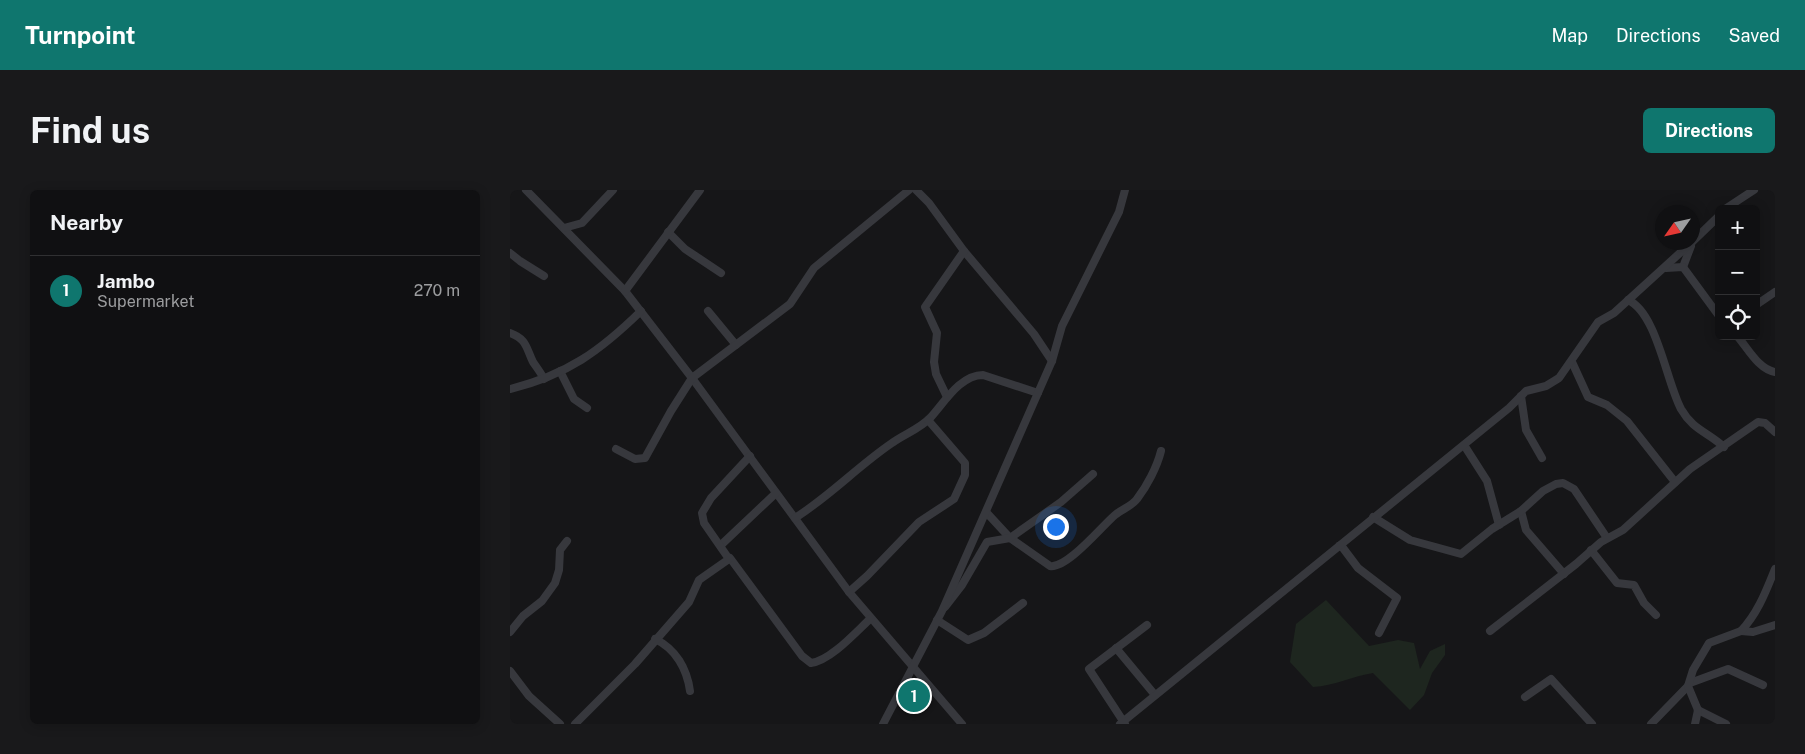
<!DOCTYPE html>
<meta charset="utf-8">
<style>
:root{--surface:#101012;--page:#19191b;--text:#f1f3f6;--muted:#9c9d9f;--line:#303032;--accent:#0f766e}
body{margin:0;font-family:"Public Sans",sans-serif;background:var(--page);color:var(--text)}
.controls{position:absolute;right:15px;top:15px;display:grid;overflow:hidden;border-radius:8px;box-shadow:0 2px 12px #0003}
.controls button{width:45px;height:45px;display:grid;place-items:center;padding:0;border:0;border-bottom:1px solid var(--line);background:var(--surface);color:var(--text);font:25px sans-serif}
.compass{position:absolute;left:1145px;top:15px;width:45px;height:45px;border-radius:50%;background:var(--surface);box-shadow:0 2px 12px #0003;rotate:236deg}
.you{position:absolute;left:545px;top:336px;width:18px;height:18px;margin:-12px;border:4px solid #fff;border-radius:50%;background:#1a73e8;box-shadow:0 0 0 8px #1a73e833}
.badge{display:grid;place-items:center;width:32px;height:32px;border-radius:50%;background:var(--accent);color:#fff;font-size:16px;font-weight:700}
.pin{position:absolute;translate:-50% -50%;border:2px solid #fff;box-shadow:0 1px 5px #0006}
.list{margin:0;padding:0;list-style:none}
h2{display:flex;justify-content:space-between;align-items:center;height:65px;margin:0;padding:0 20px;font-size:21px}
h2 small{font-size:16px;font-weight:400;color:var(--muted)}
.list li{display:grid;grid-template-columns:32px 1fr auto;gap:15px;align-items:center;box-sizing:border-box;height:70px;padding:0 20px;border-top:1px solid var(--line)}
.list b{display:block;font-size:19px;white-space:nowrap}
.list p{margin:0;font-size:16px;white-space:nowrap;color:var(--muted)}
.list em{font-size:16px;font-style:normal;color:var(--muted)}
.icon{flex:none;width:28px;height:28px;fill:none;stroke:currentColor;stroke-width:2;stroke-linecap:round;stroke-linejoin:round}
.map{position:relative;flex:none;width:1265px;height:534px;overflow:hidden;border-radius:8px}
header{display:flex;align-items:center;gap:30px;box-sizing:border-box;height:70px;padding:0 25px;background:var(--accent);color:#fff}
header strong{font-size:24px}
nav{display:flex;gap:28px;margin-inline-start:auto;font-size:18px}
.intro{display:flex;align-items:center;justify-content:space-between;box-sizing:border-box;height:120px;padding:0 30px}
h1{margin:0;font-size:35px}
.button{padding:12px 22px;border-radius:8px;background:var(--accent);color:#fff;font-size:18px;font-weight:700}
main{display:flex;gap:30px;padding:0 30px}
aside{flex:1;background:var(--surface);border-radius:8px;box-shadow:0 2px 12px #0003}
.map>svg:first-child{display:block}
</style>
<header>
<strong>Turnpoint</strong>
<nav><a>Map</a><a>Directions</a><a>Saved</a></nav>
</header>
<div class="intro"><h1>Find us</h1><a class="button">Directions</a></div>
<main>
<aside>
<h2>Nearby<small></small></h2>
<ul class="list">
<li><span class="badge">1</span><div><b>Jambo</b><p>Supermarket</p></div><em>270 m</em></li>
</ul>
</aside>
<div class="map">
<svg width="1265" height="534" viewBox="0 0 1265 534">
<rect width="100%" height="100%" fill="#161618"/>
<path fill="#1e261f" d="M816,410L859,456L888,450L904,453L910,479L920,461L935,454V465L922,483L914,505L900,520L863,483C843,486 824,496 803,497L780,472L786,434Z"/>
<g fill="none" stroke-linecap="round" stroke-linejoin="round">
<g stroke="#37383d" stroke-width="8">
<polyline points="16,0 115,101 182,188 339,402 452,534"/>
<polyline points="406,0 419,13 454,61 524,144 542,171"/>
<polyline points="1215,19 1244,0"/>
<polyline points="54,38 72,33 103,0"/>
<polyline points="158,42 175,59 211,83"/>
<polyline points="1182,52 1209,26"/>
<polyline points="0,63 10,71 34,86"/>
<polyline points="1173,77 1181,56"/>
<polyline points="1156,78 1173,77 1209,126"/>
<polyline points="115,101 190,0"/>
<path d="M1118,110C1147,123 1156,191 1171,219C1183,240 1198,242 1214,257"/>
<polyline points="1246,115 1265,102"/>
<polyline points="198,121 226,155"/>
<path d="M0,143C17,149 16,158 23,172C27,178 31,183 34,189"/>
<path d="M1227,146C1238,158 1248,179 1265,182"/>
<polyline points="1062,172 1078,207 1097,215 1117,231 1165,292"/>
<polyline points="50,181 64,209 77,218"/>
<path d="M0,199C57,185 90,161 131,121"/>
<polyline points="1011,206 1016,240 1032,268"/>
<polyline points="437,207 426,184 424,172 427,143 415,117 454,61"/>
<polyline points="954,255 977,291 989,335"/>
<polyline points="106,259 125,269 135,268 161,221 182,188 280,114 304,78 399,0"/>
<polyline points="1011,321 1016,340 1054,384"/>
<path d="M476,322L500,348L540,376C557,379 592,336 605,325C612,319 622,316 627,309C637,296 647,277 651,261"/>
<polyline points="863,327 900,350 951,364 982,339 1011,321 1033,301 1046,294 1053,293 1064,299 1097,348"/>
<path d="M285,328C320,306 348,276 382,253C394,244 410,239 421,227C434,213 450,185 473,185L528,203"/>
<polyline points="211,355 266,303"/>
<polyline points="829,356 833,358 848,378 887,408 869,443"/>
<polyline points="1081,360 1107,393 1124,395 1134,413 1146,425"/>
<path d="M220,368L292,466L301,473C320,471 346,442 360,429"/>
<polyline points="339,402 357,386 409,332 444,309 455,285 455,273 418,230"/>
<polyline points="435,417 452,395 477,352 500,348 551,312 583,284"/>
<polyline points="427,430 458,450 474,443 513,413"/>
<polyline points="980,441 1066,374 1091,352 1113,340 1180,279 1248,232 1255,233 1265,242"/>
<polyline points="1231,441 1243,442 1265,435"/>
<polyline points="0,442 13,426 32,411 45,393 49,380 50,360 57,351"/>
<path d="M145,449C166,459 177,479 180,501"/>
<polyline points="606,458 645,505"/>
<polyline points="0,481 19,506 50,534"/>
<polyline points="1180,493 1218,479 1253,495"/>
<polyline points="1015,507 1041,489 1082,534"/>
<polyline points="1188,520 1216,534"/>
<polyline points="65,534 125,474 179,412 189,390 219,369 194,333 192,323 201,308 240,266"/>
<polyline points="373,534 432,421 542,171 552,136 609,22 615,0"/>
<polyline points="610,534 999,218 1016,201 1036,196 1049,188 1088,132 1104,123 1182,52"/>
<polyline points="615,534 579,479 637,435"/>
<polyline points="1141,534 1178,496"/>
<path d="M1185,534L1188,520L1178,496L1183,480L1199,453L1231,441C1248,423 1256,401 1265,379"/>
</g>
</g>
</svg>
<div class="controls">
<button>+</button>
<button>−</button>
<button><svg class="icon" aria-label="locate" viewBox="0 0 24 24"><circle cx="12" cy="12" r="6"/><path d="M12 2v4M12 18v4M2 12h4M18 12h4"/></svg></button>
</div>
<svg class="compass" viewBox="-18 -18 36 36"><path d="M0-13l5 13h-10z" fill="#e53935"/><path d="M0 13l5-13h-10z" fill="#9c9d9f"/></svg>
<div class="you"></div>
<div class="pin badge" style="left:404px;top:506px">1</div>
</div>
</main>
